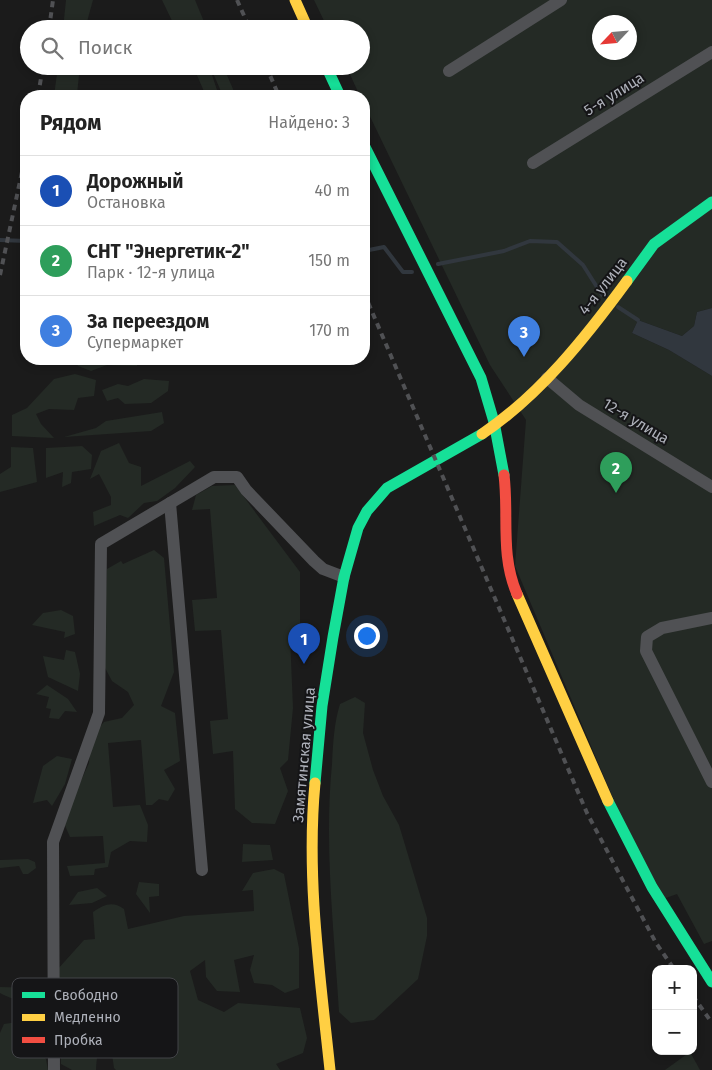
<!DOCTYPE html>
<html lang="ru">
<meta charset="utf-8">
<style>
:root{--surface:#fff;--page:#f6f6f6;--text:#222;--muted:#767676;--line:#e0e0e0;--accent:#7b7c82}
body{margin:0;font-family:"Fira Sans",sans-serif;background:var(--page);color:var(--text)}
.controls{position:absolute;right:15px;bottom:15px;display:grid;overflow:hidden;border-radius:10px;box-shadow:0 2px 8px #0003}
.controls button{width:45px;height:45px;display:grid;place-items:center;padding:0;border:0;border-bottom:1px solid var(--line);background:var(--surface);color:var(--text);font:25px sans-serif}
.compass{position:absolute;left:592px;top:15px;width:45px;height:45px;border-radius:50%;background:var(--surface);box-shadow:0 2px 8px #0003;rotate:244deg}
.you{position:absolute;left:366px;top:635px;width:18px;height:18px;margin:-12px;border:4px solid #fff;border-radius:50%;background:#1a73e8;box-shadow:0 0 0 8px #1a73e833}
.badge{display:grid;place-items:center;width:32px;height:32px;border-radius:50%;background:var(--accent);color:#fff;font-size:16px;font-weight:700}
.pin{position:absolute;translate:-50% -41px;filter:drop-shadow(0 1px 2px #0008)}
.pin::after{content:'';position:absolute;top:26px;width:18px;height:15px;background:inherit;clip-path:polygon(0 0,100% 0,50% 100%)}
.list{margin:0;padding:0;list-style:none}
h2{display:flex;justify-content:space-between;align-items:center;height:65px;margin:0;padding:0 20px;font-size:21px}
h2 small{font-size:16px;font-weight:400;color:var(--muted)}
.list li{display:grid;grid-template-columns:32px 1fr auto;gap:15px;align-items:center;box-sizing:border-box;height:70px;padding:0 20px;border-top:1px solid var(--line)}
.list b{display:block;font-size:19px;white-space:nowrap}
.list p{margin:0;font-size:16px;white-space:nowrap;color:var(--muted)}
.list em{font-size:16px;font-style:normal;color:var(--muted)}
.icon{flex:none;width:28px;height:28px;fill:none;stroke:currentColor;stroke-width:2;stroke-linecap:round;stroke-linejoin:round}
.map{position:relative;flex:none;width:712px;height:1070px;overflow:hidden}
.search{position:absolute;background:var(--surface);box-shadow:0 2px 8px #0003;left:20px;top:20px;width:350px;height:55px;display:flex;align-items:center;gap:12px;box-sizing:border-box;padding:0 18px;border-radius:28px;color:var(--muted);font-size:19px}
.panel{position:absolute;background:var(--surface);box-shadow:0 2px 8px #0003;left:20px;top:90px;width:350px;height:275px;border-radius:20px}
.map>svg:first-child{display:block}
</style>
<div class="map">
<svg width="712" height="1070" viewBox="0 0 712 1070">
<rect width="100%" height="100%" fill="#1b1b1b"/>
<g fill="#242a25" fill-rule="evenodd">
<polygon points="66,0 93,0 85,29 63,29"/>
<polygon points="162,0 195,0 207,29 176,29"/>
<path d="M314,0H712V308L697,312L694,326L682,336L638,320L632,333L669,350L712,376V941L704,944L677,894L663,899L632,843L515,566L526,420L490,365L364,104V96H360L346,66H361V29H328ZM600,22H630V52H600Z"/>
<polygon points="58,66 80,66 77,94 54,96"/>
<polygon points="193,66 209,66 219,96 206,96"/>
<polygon points="210,66 223,66 236,96 223,96"/>
<polygon points="74,359 137,359 137,366 107,365 91,371 78,366"/>
<polygon points="75,374 96,380 94,396 78,398 74,410 49,409 36,414 41,424 54,438 12,436 12,415 27,408 54,379"/>
<polygon points="144,379 169,381 168,391 151,403 125,404 118,398 107,401 102,390 118,384 128,386"/>
<polygon points="162,412 164,423 151,431 64,437 96,428 106,421"/>
<polygon points="119,443 129,463 141,467 141,486 190,461 195,467 175,488 157,501 144,503 128,518 120,515 94,526 93,512 111,505 111,497 99,474 90,479 101,451"/>
<polygon points="82,446 92,455 91,469 72,472 71,483 62,487 63,472 46,478 46,448"/>
<polygon points="11,447 33,448 37,482 0,492 0,474 11,467"/>
<polygon points="235,485 300,572 300,629 290,636 293,708 288,760 280,768 288,791 275,824 252,823 235,809 233,751 213,754 210,721 228,719 221,630 195,631 192,600 217,598 210,509 192,510 196,495 212,486"/>
<polygon points="154,550 164,558 174,672 161,706 175,713 180,761 164,770 175,789 168,801 159,799 152,805 146,805 141,740 108,743 113,807 140,805 148,825 147,842 130,841 111,852 108,867 95,869 94,875 70,876 67,866 105,863 103,836 70,837 63,821 89,763 91,737 104,722 122,718 134,705 128,692 112,681 103,664 107,569 121,561 123,564"/>
<polygon points="61,610 73,616 75,634 64,638 65,632 32,625 43,613"/>
<polygon points="66,650 75,652 80,674 78,691 48,677 43,656 64,660"/>
<polygon points="47,685 68,699 77,712 65,711 59,719 49,718 51,709 46,708 49,697 36,694"/>
<path d="M355,697L365,703L363,733L373,770L383,796L399,825L427,918V936L418,979L374,1020L351,1023L339,1012C334,929 324,846 332,764C333,744 334,723 340,704Z"/>
<polygon points="57,756 72,759 65,784 52,806 47,800 33,803 43,766"/>
<polygon points="243,844 270,845 273,860 242,862"/>
<polygon points="28,859 35,862 36,868 28,874 23,874 19,866 0,868 0,860"/>
<path d="M274,869L284,874L299,948V988L285,993L272,985L254,983L250,970L254,955L234,960L240,992L217,991L206,977L205,960L190,971L198,1000L224,1012L238,1003L300,1008L307,1038L303,1053L276,1064L280,1070H116L114,1068L111,1047L112,1025L131,1010L120,994L98,991L78,998L59,1000L57,970L84,940L95,939L93,912C105,904 112,901 124,909L128,929L184,916L254,911L253,890L242,891L253,873Z"/>
<polygon points="139,882 159,884 159,896 149,897 150,913 136,894"/>
<polygon points="97,888 107,896 92,903 69,905 78,892"/>
<path d="M0,987L39,988L42,993L38,1001C21,998 16,1002 0,993Z"/>
<path d="M92,1004C108,1030 97,1043 96,1070H72L61,1064V1005Z"/>
<polygon points="32,1020 38,1026 36,1050 46,1059 48,1070 0,1070 0,1033 4,1024"/>
<polygon points="690,1052 700,1070 665,1070"/>
</g>
<polygon fill="#31373e" points="712,308 712,376 669,350 632,333 638,320 682,336 694,326 697,312"/>
<g fill="none" stroke-linecap="round" stroke-linejoin="round">
<g stroke="#31373e" stroke-width="4">
<polyline points="0,240 26,241"/>
<polyline points="364,251 384,247 403,272 412,272"/>
<polyline points="438,264 504,251 530,241 557,242 583,265 602,295"/>
<polyline points="618,307 638,320"/>
</g>
<g stroke="#505154" stroke-width="12">
<polyline points="449,71 561,0"/>
<polyline points="533,163 712,52"/>
<polyline points="547,378 579,405 712,487"/>
<polyline points="170,503 202,870"/>
<polyline points="712,618 662,628 647,637 646,651 712,782"/>
<polyline points="54,1070 53,842 99,713 101,544 214,477 237,477 246,490 314,561 323,569 344,577"/>
</g>
<g stroke="#16e098" stroke-width="11">
<polyline points="326,66 340,96"/>
<polyline points="364,145 481,378 494,422 504,475"/>
<polyline points="627,281 654,244 712,202"/>
<polyline points="315,783 322,706 333,637 344,577 358,528 367,511 387,488 482,434"/>
<polyline points="608,801 652,887 712,982"/>
</g>
<g stroke="#ffcf43" stroke-width="11">
<polyline points="295,0 308,29"/>
<path d="M482,434C540,395 586,337 627,281"/>
<polyline points="517,594 608,801"/>
<path d="M315,783C306,878 320,975 330,1070"/>
</g>
<path stroke="#f24e42" stroke-width="11" d="M504,475C509,515 500,555 517,594"/>
<g stroke="#505154" stroke-width="4" stroke-dasharray="6 5" stroke-linecap="butt">
<polyline points="237,0 250,29"/>
<polyline points="49,29 53,0"/>
<polyline points="266,66 279,96"/>
<polyline points="38,96 43,66"/>
<polyline points="0,275 26,153"/>
<polyline points="364,293 587,813 656,943 674,969"/>
<polyline points="693,996 712,1023"/>
</g>
</g>
<g text-anchor="middle" stroke-width="4" stroke-linejoin="round" paint-order="stroke">
<g font-size="15" fill="#aeb1ba" stroke="#151517">
<text transform="translate(614 94) rotate(-32)" y="5">5-я улица</text>
<text transform="translate(603 286) rotate(-52)" y="5">4-я улица</text>
<text transform="translate(636 421) rotate(31)" y="5">12-я улица</text>
<text transform="translate(304 755) rotate(-85)" y="5">Замятинская улица</text>
</g>
</g>
<rect x="12" y="978" width="166" height="80" rx="8" fill="#151517" stroke="#434448" stroke-width="1"/>
<rect x="22" y="992" width="23" height="6" fill="#16e098"/>
<rect x="22" y="1014" width="23" height="7" fill="#ffcf43"/>
<rect x="22" y="1037" width="23" height="6" fill="#f24e42"/>
<g font-size="14" fill="#aeb1ba">
<text x="54" y="1000">Свободно</text>
<text x="54" y="1022">Медленно</text>
<text x="54" y="1045">Пробка</text>
</g>
</svg>
<div class="controls">
<button>+</button>
<button>−</button>
</div>
<svg class="compass" viewBox="-18 -18 36 36"><path d="M0-13l5 13h-10z" fill="#e53935"/><path d="M0 13l5-13h-10z" fill="#767676"/></svg>
<div class="you"></div>
<div class="pin badge" style="left:304px;top:664px;background:#1a4fb4">1</div>
<div class="pin badge" style="left:616px;top:493px;background:#2e9e5b">2</div>
<div class="pin badge" style="left:524px;top:357px;background:#3f7fe0">3</div>
<div class="search"><svg class="icon" aria-label="search" viewBox="0 0 24 24"><circle cx="10" cy="10" r="6"/><path d="M15 15l6 6"/></svg>Поиск</div>
<section class="panel">
<h2>Рядом<small>Найдено: 3</small></h2>
<ul class="list">
<li><span class="badge" style="background:#1a4fb4">1</span><div><b>Дорожный</b><p>Остановка</p></div><em>40 m</em></li>
<li><span class="badge" style="background:#2e9e5b">2</span><div><b>СHТ &quot;Энергетик-2&quot;</b><p>Парк · 12-я улица</p></div><em>150 m</em></li>
<li><span class="badge" style="background:#3f7fe0">3</span><div><b>За переездом</b><p>Супермаркет</p></div><em>170 m</em></li>
</ul>
</section>
</div>
